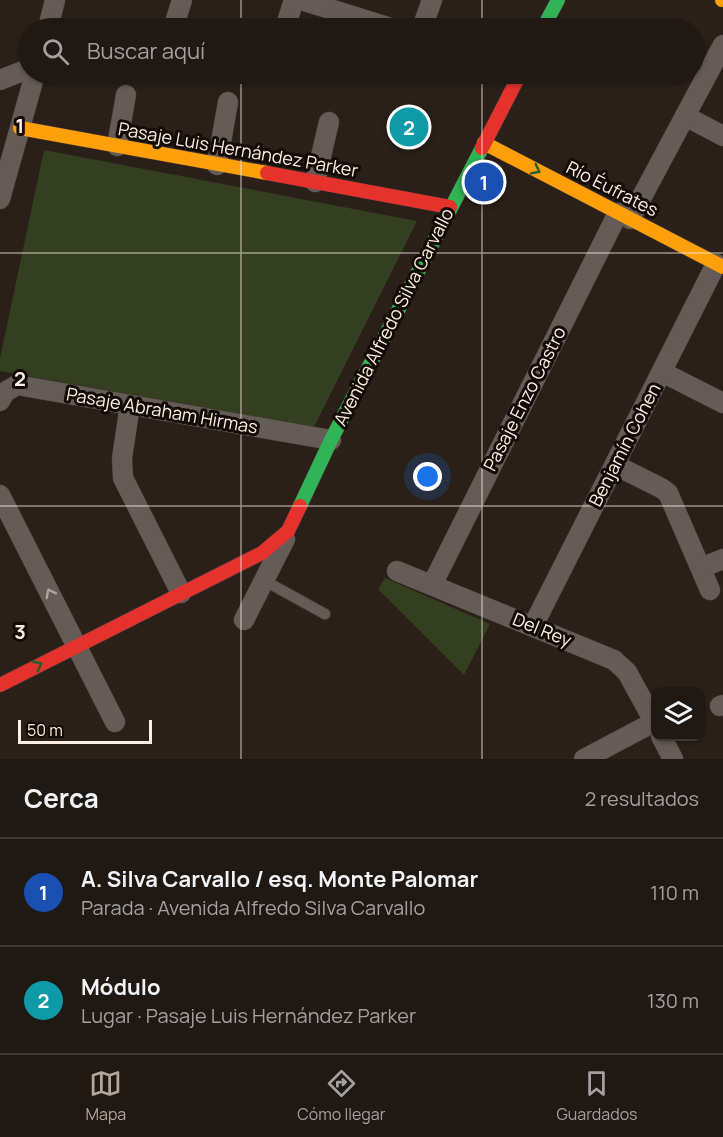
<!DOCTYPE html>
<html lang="es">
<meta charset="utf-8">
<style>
:root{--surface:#201813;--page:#28211c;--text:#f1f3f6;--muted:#a2a0a0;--line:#3d3733;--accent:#b2a69e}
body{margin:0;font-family:Manrope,sans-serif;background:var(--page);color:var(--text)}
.controls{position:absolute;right:18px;bottom:18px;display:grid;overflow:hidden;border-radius:12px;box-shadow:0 2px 4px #0004}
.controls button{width:54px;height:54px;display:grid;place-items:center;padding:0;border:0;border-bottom:2px solid var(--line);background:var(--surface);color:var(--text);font:30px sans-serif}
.scale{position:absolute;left:18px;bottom:15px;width:134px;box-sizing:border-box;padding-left:6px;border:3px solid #fbeee5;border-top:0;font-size:16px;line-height:21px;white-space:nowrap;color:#fbeee5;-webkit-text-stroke:4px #130b06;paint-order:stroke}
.you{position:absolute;left:428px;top:477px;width:21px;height:21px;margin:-15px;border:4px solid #fff;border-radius:50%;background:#1a73e8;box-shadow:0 0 0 9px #1a73e833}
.badge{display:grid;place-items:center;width:39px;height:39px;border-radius:50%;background:var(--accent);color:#fff;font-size:20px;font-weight:700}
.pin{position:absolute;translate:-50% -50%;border:3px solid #fff;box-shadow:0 2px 6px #0006}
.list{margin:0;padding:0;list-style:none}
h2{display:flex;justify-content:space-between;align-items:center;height:78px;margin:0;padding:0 24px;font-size:26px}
h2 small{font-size:20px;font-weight:400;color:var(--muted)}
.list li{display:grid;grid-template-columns:39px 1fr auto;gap:18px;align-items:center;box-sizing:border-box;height:108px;padding:0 24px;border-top:2px solid var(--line)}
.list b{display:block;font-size:22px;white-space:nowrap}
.list p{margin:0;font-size:20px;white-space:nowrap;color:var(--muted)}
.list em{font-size:20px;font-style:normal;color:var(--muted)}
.icon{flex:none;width:33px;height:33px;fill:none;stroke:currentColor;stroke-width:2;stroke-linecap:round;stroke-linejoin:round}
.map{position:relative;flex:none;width:723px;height:759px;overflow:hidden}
.search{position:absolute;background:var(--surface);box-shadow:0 2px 4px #0004;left:18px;right:18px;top:18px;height:66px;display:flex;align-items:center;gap:15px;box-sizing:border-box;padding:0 21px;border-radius:33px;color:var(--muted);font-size:22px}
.sheet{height:294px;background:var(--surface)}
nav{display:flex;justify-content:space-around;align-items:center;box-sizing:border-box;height:84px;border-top:2px solid var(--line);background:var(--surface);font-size:16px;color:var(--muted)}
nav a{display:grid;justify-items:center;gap:3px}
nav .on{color:var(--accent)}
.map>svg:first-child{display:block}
</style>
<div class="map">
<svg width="723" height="759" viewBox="0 0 723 759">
<rect width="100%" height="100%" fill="#2a2019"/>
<g fill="#343f1f">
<polygon points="44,150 417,221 314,427 0,371 0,358"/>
<polygon points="385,578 490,624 464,675 378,589"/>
</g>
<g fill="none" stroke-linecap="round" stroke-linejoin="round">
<g stroke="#443b36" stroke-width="12">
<polyline id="lane" points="265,581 325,614"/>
</g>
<g stroke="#443b36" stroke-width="21">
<g id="street">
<polyline points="301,0 391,28"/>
<polyline points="176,19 182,0"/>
<polyline points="48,28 55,0"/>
<polyline points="285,28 294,0"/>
<polyline points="422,28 432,0"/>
<polyline points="0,80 28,69"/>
<polyline points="685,116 723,136"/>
<polyline points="117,146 126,95"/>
<polyline points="217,165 228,102"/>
<polyline points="315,182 329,122"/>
<polyline points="0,199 35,74"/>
<polyline points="630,219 723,45"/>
<polyline points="662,372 723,403"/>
<polyline points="0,401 5,392 17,385 331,440"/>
<polyline points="130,405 122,458 123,478 181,593"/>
<polyline points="615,465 661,488 668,493 710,590"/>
<polyline points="0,495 115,722"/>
<polyline points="701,568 723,559"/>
<polyline points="397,571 614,660 627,672 656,725"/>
<polyline points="432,585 618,213"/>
<polyline points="244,620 285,539"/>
<polyline points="533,626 716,264"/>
<polyline points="720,706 723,705"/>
<polyline points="661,736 673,759"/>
<polyline points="584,759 654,722"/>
</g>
</g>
<g stroke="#443b36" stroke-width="15">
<g id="fast">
<polyline points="543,28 558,0"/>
<polyline points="300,506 331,440 482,148"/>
</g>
</g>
<g stroke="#443b36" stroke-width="15">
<g id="slow">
<polyline points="722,0 723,0"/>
<polyline points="20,128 267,173"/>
<polyline points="484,143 723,267"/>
</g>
</g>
<g stroke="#443b36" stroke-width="15">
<g id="jam">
<polyline points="482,148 520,74"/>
<polyline points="267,173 450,207"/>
<polyline points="0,685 262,553 288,531 300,506"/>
</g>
</g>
<use href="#lane" stroke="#655c57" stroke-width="10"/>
<use href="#street" stroke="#655c57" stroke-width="20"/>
<use href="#fast" stroke="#30b455" stroke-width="14"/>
<use href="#slow" stroke="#ff9f0a" stroke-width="14"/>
<use href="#jam" stroke="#e5322d" stroke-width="14"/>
</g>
<defs><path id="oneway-chevron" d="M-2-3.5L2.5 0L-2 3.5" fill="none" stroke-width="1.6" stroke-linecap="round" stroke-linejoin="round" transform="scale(1.5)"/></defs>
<g stroke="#22602e">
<use href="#oneway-chevron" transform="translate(536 170) rotate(27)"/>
<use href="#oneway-chevron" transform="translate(38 665) rotate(-28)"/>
</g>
<use stroke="#b0a59e" href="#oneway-chevron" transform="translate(50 593) rotate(-117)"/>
<path fill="none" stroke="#fbeee5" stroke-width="1.5" stroke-opacity="0.55" d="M241,0V28M482,0V28M241,74V759M482,74V759M0,253H723M0,506H723"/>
<g text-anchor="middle" stroke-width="6" stroke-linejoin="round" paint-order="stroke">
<g font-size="18" fill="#fbeee5" stroke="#130b06">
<text transform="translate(238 150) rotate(10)" y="6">Pasaje Luis Hernández Parker</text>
<text transform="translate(612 189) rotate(27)" y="6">Río Éufrates</text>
<text transform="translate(394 317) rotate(-63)" y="6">Avenida Alfredo Silva Carvallo</text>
<text transform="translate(525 399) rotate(-63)" y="6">Pasaje Enzo Castro</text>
<text transform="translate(162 411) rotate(10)" y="6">Pasaje Abraham Hirmas</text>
<text transform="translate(625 445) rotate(-63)" y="6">Benjamín Cohen</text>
<text transform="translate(542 630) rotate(22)" y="6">Del Rey</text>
</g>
</g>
<g font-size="20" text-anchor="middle" font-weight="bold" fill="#fbeee5" stroke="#130b06" stroke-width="6" stroke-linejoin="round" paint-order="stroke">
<text x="20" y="133">1</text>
<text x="20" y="386">2</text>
<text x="20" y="639">3</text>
</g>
</svg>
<div class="controls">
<button><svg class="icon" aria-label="layers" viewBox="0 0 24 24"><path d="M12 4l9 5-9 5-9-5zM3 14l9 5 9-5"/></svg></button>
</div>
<div class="scale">50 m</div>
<div class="you"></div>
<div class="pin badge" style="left:484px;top:182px;background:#1a4fb4">1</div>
<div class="pin badge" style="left:409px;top:127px;background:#0f9aa8">2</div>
<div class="search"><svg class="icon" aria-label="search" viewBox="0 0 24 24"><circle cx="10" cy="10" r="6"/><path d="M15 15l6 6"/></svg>Buscar aquí</div>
</div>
<section class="sheet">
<h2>Cerca<small>2 resultados</small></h2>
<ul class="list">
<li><span class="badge" style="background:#1a4fb4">1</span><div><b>A. Silva Carvallo / esq. Monte Palomar</b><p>Parada · Avenida Alfredo Silva Carvallo</p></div><em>110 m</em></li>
<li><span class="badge" style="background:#0f9aa8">2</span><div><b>Módulo</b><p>Lugar · Pasaje Luis Hernández Parker</p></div><em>130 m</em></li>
</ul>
</section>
<nav>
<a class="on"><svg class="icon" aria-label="map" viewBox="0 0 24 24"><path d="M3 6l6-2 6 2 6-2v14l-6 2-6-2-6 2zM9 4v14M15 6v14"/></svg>Mapa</a>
<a><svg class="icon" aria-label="directions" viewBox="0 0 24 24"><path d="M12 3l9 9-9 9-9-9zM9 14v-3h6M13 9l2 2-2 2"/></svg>Cómo llegar</a>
<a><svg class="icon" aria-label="saved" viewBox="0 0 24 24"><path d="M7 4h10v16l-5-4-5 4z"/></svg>Guardados</a>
</nav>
